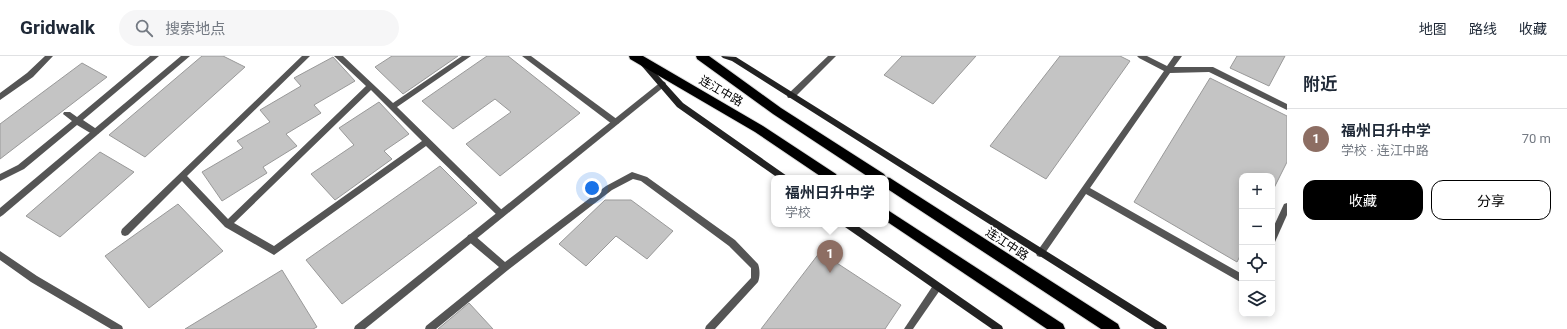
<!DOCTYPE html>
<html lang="zh">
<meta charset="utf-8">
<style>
:root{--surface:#fff;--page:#f6f6f7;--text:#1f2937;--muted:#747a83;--line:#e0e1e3;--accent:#000}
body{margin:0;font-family:Roboto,"Noto Sans SC",sans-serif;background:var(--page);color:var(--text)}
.controls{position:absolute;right:12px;bottom:12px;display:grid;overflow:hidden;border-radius:8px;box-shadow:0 2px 10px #0003}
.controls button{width:36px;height:36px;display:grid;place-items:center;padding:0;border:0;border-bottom:1px solid var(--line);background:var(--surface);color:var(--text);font:20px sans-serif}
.you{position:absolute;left:592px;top:132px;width:14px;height:14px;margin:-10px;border:3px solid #fff;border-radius:50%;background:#1a73e8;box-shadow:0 0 0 6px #1a73e833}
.badge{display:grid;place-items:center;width:26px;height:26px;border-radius:50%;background:var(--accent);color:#fff;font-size:13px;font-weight:700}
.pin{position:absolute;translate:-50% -33px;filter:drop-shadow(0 1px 2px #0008)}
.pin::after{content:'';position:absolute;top:21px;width:14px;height:12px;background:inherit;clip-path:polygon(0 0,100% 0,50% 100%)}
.popup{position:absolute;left:771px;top:119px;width:118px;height:52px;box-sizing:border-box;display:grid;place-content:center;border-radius:8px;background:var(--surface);filter:drop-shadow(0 1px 3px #0005);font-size:13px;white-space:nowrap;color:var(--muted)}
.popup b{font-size:15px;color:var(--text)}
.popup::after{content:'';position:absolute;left:50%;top:100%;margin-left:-8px;border:8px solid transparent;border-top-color:var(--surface)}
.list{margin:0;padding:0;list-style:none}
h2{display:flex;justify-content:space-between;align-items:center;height:52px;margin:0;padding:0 16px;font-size:17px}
h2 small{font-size:13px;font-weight:400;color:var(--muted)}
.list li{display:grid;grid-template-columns:26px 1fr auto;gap:12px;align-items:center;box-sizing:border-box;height:60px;padding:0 16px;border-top:1px solid var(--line)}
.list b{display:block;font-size:15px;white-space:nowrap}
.list p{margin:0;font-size:13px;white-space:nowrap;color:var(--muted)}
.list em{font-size:13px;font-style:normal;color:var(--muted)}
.actions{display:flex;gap:8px;padding:12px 16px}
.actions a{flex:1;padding:9px 0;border:1px solid var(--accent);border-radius:12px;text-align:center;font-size:14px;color:var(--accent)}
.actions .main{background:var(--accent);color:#fff}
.icon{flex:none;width:22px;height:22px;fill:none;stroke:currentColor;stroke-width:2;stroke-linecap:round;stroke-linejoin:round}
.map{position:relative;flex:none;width:1287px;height:273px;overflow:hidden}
header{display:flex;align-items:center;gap:24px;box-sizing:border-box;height:56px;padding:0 20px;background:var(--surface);border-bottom:1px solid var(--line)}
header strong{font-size:19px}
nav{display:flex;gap:22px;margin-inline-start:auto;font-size:14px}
.search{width:280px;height:36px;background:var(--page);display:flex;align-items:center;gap:10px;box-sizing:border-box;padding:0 14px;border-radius:22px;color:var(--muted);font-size:15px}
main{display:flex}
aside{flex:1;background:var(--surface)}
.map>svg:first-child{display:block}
</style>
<header>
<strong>Gridwalk</strong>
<div class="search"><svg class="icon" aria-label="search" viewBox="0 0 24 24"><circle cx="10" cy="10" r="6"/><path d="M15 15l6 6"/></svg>搜索地点</div>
<nav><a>地图</a><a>路线</a><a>收藏</a></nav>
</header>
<main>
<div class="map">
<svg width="1287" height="273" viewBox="0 0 1287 273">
<rect width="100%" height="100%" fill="#fff"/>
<g fill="#c4c4c4" stroke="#999">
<polygon points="202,0 223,0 245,11 145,101 109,79"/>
<polygon points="392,0 458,0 403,38 375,11"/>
<polygon points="487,0 508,0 580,57 500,120 466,88 511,56 495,43 453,73 422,45"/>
<polygon points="902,0 976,0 933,48 884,19"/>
<polygon points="1060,0 1120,0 1130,5 1046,123 990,90"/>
<polygon points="1237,0 1285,0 1269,30 1230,12"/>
<polygon points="333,1 355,25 314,49 321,57 286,78 297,90 263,111 267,117 222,145 202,116 243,92 237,85 270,66 260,54 301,30 294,22"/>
<polygon points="82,7 107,21 0,103 0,68"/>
<polygon points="1210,22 1287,60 1287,106 1272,136 1272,120 1242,120 1242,196 1237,206 1134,146"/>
<polygon points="379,46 409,78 384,95 392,103 335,144 311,118 354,89 339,72"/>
<polygon points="100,96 134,116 60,181 26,160"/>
<polygon points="440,110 477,147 342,248 306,204"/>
<polygon points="605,144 631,144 673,175 647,203 616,180 586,210 559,188"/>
<polygon points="178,148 223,195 149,252 105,200"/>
<polygon points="820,196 901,249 885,273 761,273"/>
<polygon points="282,214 317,271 313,273 185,273"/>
<polygon points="469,247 493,273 438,273"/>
</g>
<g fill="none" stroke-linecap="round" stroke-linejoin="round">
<g stroke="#dbdbdb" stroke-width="2">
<g id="highway">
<polygon points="629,0 643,0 763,70 836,118 838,122 823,122 755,76 630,3"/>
<polygon points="696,0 709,0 781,52 884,118 886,121 890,122 1118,268 1120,273 1101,273 886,132 886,122 870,122 773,58 697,3"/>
<polygon points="886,153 1063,268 1065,273 1047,273 886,165"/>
</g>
</g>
<g fill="#555" fill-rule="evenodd">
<polygon points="45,0 53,0 33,21 0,44 0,37 27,17"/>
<polygon points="150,0 159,0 83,64 98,74 99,76 98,78 92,78 77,69 24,113 0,125 0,118 18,109 72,65 63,58 64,56 70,56 77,61"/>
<path d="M302,0H310L187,120L228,163L366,30L334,0H343L393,47L462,0H471L397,51L504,156L505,158L504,160L501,162L498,160L426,90L274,199L225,171L182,125L128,179L125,180L122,179L121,176L122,173ZM371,34L422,85L274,190L234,167Z"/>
<polygon points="522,0 531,0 618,64 619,66 618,68 612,68"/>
<polygon points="828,0 836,0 794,42 788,42 787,40 788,38"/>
<polygon points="1137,0 1147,0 1167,10 1174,0 1182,0 1174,11 1213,11 1287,48 1287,54 1209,16 1170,17 1090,132 1242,218 1242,227 1086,138 1043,200 1040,201 1037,200 1036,197 1164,15 1139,2"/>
<path d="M632,116L647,121L735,184L758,208C760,213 760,221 758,226L715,273H705L706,270L751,222V212L729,190L641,125L633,123L612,134L508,214L436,273H425L426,270L499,211L468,185L467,182L468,179L471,178L474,179L505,206L606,130Z"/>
<polygon points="1287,147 1287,159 1275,186 1272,187 1272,174 1284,148"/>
<polygon points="937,227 940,228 941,231 940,234 913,273 904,273 934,228"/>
</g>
<g fill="#555" fill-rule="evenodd">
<polygon points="181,0 190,0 3,159 0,161 0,152"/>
<polygon points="662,25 665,26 666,28 665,30 365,273 354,273 355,270"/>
<polygon points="0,195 37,220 122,270 123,273 111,273 31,226 0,204"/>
</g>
<g fill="#222" fill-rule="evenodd">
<polygon points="721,0 736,1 1166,270 1167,273 1155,273 732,5 723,2"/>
<polygon points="642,3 644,4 683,47 787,120 788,122 778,122 677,51 640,8 638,6 640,4"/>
<polygon points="844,168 855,168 1002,270 1003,273 992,273 845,171"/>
</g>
<use href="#highway" fill="#000" fill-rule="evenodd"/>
</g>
<g text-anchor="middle" stroke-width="3" stroke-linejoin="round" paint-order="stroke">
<g font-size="12" fill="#000" stroke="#fff">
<text transform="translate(721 35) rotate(30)" y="4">连江中路</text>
<text transform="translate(1007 188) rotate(33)" y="4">连江中路</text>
</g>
</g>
</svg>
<div class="controls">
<button>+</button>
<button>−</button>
<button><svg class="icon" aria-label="locate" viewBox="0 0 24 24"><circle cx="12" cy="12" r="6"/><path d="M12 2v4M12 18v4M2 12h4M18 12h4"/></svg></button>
<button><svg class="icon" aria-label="layers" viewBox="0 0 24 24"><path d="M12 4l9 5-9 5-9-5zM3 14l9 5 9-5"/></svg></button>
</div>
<div class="you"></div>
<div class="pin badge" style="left:830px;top:217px;background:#8d6e63">1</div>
<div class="popup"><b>福州日升中学</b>学校</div>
</div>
<aside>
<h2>附近<small></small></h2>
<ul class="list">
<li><span class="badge" style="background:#8d6e63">1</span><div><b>福州日升中学</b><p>学校 · 连江中路</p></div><em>70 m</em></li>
</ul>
<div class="actions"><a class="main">收藏</a><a>分享</a></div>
</aside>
</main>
